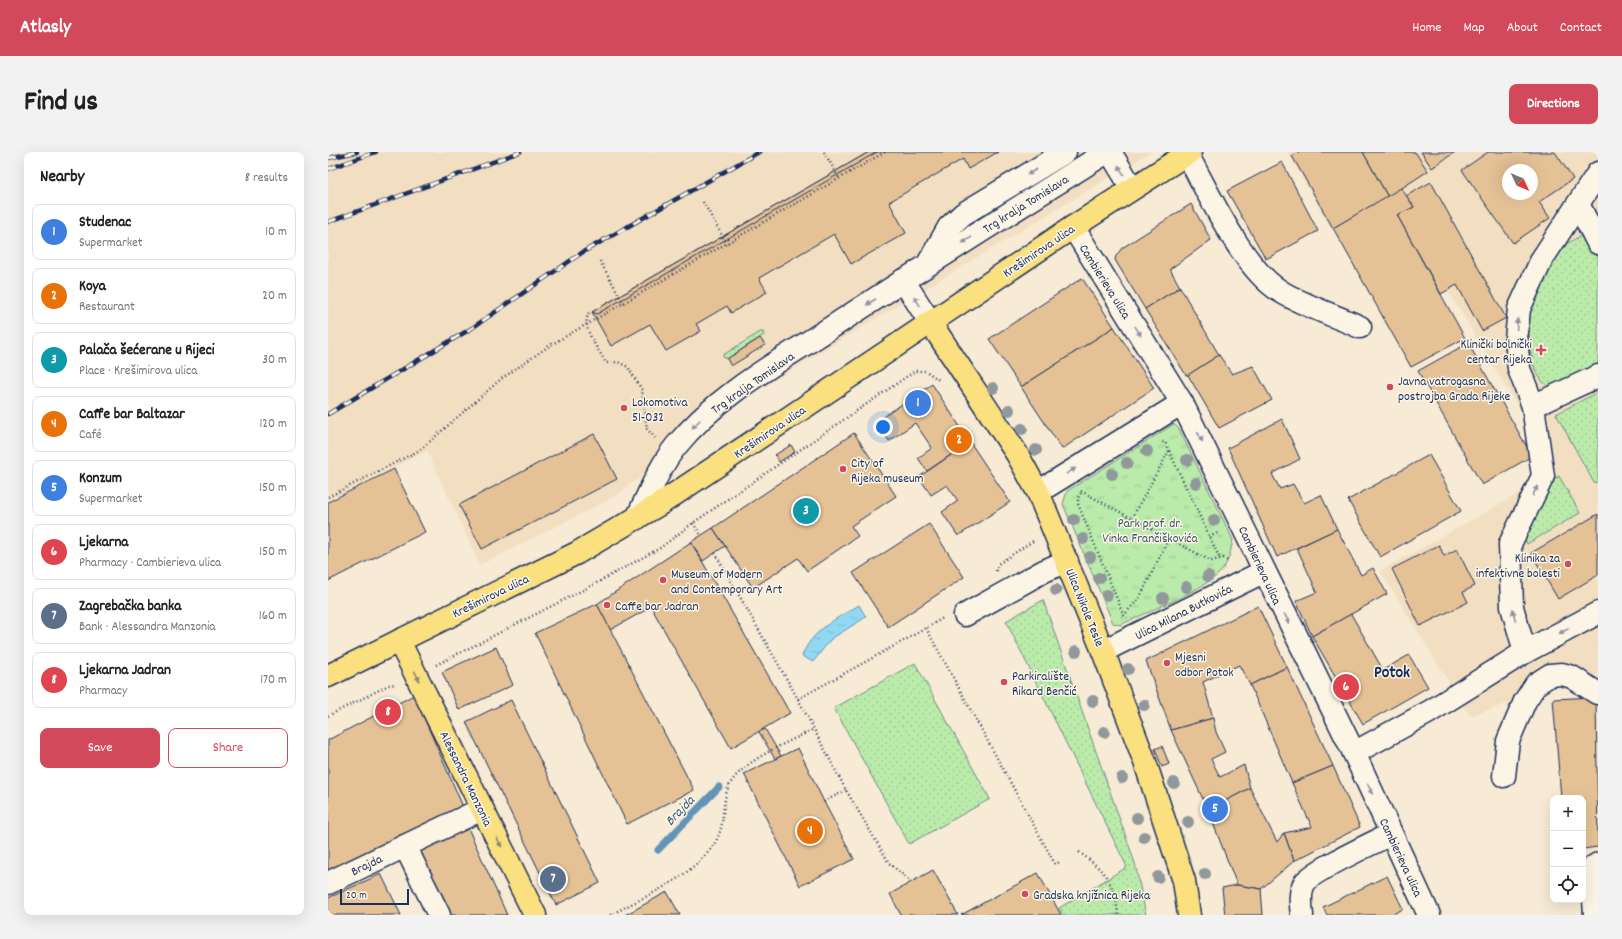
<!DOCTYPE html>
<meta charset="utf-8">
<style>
:root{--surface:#fff;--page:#f2f2f2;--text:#222;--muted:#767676;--line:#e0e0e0;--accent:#d1495b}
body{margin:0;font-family:Dekko,sans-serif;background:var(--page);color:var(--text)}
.controls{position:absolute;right:12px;bottom:12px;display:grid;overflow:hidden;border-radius:8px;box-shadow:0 4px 16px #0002}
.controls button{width:36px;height:36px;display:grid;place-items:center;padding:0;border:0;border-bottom:1px solid var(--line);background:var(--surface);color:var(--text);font:20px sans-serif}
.compass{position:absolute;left:1174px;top:12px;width:36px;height:36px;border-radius:50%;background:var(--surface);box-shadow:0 4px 16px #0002;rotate:134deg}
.scale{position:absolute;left:12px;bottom:10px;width:69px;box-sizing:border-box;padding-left:4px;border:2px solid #1b2f5e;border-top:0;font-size:11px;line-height:14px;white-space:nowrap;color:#1b2f5e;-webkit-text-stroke:3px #fcf5e5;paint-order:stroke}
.you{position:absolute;left:555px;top:275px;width:14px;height:14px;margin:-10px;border:3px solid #fff;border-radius:50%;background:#1a73e8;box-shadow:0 0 0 6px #1a73e833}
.badge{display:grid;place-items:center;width:26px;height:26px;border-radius:50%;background:var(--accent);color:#fff;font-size:13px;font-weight:700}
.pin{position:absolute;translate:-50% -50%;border:2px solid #fff;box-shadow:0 1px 4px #0006}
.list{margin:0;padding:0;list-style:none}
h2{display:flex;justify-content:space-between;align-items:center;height:52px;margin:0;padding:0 16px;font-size:17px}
h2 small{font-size:13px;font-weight:400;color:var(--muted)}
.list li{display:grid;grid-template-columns:26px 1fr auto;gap:12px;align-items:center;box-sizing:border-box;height:56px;margin:0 8px 8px;padding:0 8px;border:1px solid var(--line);border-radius:8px}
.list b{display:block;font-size:15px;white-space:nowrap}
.list p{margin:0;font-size:13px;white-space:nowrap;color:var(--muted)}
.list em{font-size:13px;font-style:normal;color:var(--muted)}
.actions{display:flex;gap:8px;padding:12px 16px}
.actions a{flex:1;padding:9px 0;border:1px solid var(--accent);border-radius:8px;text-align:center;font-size:14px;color:var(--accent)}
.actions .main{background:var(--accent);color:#fff}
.icon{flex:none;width:22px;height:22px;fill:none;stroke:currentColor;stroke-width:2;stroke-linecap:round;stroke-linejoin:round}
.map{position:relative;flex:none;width:1270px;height:763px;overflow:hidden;border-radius:8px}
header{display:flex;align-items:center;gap:24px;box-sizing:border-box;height:56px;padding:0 20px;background:var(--accent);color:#fff}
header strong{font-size:19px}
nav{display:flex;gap:22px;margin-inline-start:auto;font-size:14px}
.intro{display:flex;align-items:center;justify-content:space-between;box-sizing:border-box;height:96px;padding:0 24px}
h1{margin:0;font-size:28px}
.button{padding:10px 18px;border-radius:8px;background:var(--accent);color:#fff;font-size:14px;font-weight:700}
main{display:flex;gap:24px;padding:0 24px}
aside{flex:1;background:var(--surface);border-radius:8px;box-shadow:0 4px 16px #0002}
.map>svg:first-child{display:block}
</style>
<header>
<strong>Atlasly</strong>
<nav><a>Home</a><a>Map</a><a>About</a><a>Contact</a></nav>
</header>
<div class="intro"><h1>Find us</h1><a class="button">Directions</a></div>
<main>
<aside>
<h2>Nearby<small>8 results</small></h2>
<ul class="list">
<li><span class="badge" style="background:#3f7fe0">1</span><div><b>Studenac</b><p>Supermarket</p></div><em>10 m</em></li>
<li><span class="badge" style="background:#e8710a">2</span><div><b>Koya</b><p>Restaurant</p></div><em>20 m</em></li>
<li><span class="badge" style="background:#0f9aa8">3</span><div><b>Palača šećerane u Rijeci</b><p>Place · Krešimirova ulica</p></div><em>30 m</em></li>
<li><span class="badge" style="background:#e8710a">4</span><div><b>Caffe bar Baltazar</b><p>Café</p></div><em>120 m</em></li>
<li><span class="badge" style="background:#3f7fe0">5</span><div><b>Konzum</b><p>Supermarket</p></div><em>150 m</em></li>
<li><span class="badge" style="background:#e0444e">6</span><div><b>Ljekarna</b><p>Pharmacy · Cambierieva ulica</p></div><em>150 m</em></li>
<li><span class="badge" style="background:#5c6f8a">7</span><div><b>Zagrebačka banka</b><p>Bank · Alessandra Manzonia</p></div><em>160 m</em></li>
<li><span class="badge" style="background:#e0444e">8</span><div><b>Ljekarna Jadran</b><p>Pharmacy</p></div><em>170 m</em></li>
</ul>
<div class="actions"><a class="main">Save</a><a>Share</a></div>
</aside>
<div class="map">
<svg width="1270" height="763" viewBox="0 0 1270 763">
<defs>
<pattern id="grass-dots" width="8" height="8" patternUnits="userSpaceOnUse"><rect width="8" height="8" fill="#bbebaa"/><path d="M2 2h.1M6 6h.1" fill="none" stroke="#a0ca95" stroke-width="1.8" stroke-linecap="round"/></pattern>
<pattern id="park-tufts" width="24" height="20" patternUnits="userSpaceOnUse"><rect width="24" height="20" fill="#bbebaa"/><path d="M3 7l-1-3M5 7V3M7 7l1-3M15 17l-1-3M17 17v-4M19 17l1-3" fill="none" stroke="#a0ca95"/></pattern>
<pattern id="water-ripples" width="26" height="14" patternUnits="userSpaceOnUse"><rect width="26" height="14" fill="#91d8f2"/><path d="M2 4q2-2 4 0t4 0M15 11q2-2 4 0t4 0" fill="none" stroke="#7cbad2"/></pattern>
</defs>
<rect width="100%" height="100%" fill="#f7ebd5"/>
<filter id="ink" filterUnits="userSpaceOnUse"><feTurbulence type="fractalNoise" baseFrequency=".025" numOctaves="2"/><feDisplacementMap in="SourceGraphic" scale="8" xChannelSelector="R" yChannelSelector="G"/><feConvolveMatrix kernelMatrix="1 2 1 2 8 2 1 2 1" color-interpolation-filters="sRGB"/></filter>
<g filter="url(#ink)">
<g fill="#f2dfc2" fill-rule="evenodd">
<polygon points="0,0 823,0 411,250 286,345 152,413 99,299 0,348"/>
<path d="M959,0H1270V528L1267,523L1142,564L1052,419L1229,320L1066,49L1003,76ZM1180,18H1204V42H1180Z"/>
</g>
<g fill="url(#grass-dots)" stroke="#6b8d84">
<polygon points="1258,81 1270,106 1270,214 1233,232 1220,234 1215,230 1207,218 1201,194 1202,156 1231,96"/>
<polygon points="432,180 435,180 436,183 399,207 395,205 395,203"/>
<polygon points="1270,240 1270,329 1266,331 1228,262"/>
<polygon points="1231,324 1252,361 1199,392 1196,385 1213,333"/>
<polygon points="715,448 807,711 818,763 735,763 731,756 799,715 678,469"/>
<polygon points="587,511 662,647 581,692 506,556"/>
</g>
<path fill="url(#park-tufts)" stroke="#6b8d84" d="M846,272L851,277L905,388C903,398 901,408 895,417C883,435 815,462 792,473L785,471L735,352L739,339Z"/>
<path fill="url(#water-ripples)" stroke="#6294b7" d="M531,453L538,465L503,487L485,510L474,504C483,479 509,466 531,453Z"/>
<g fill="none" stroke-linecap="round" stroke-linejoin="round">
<polyline stroke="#6294b7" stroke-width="7" points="330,698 391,635"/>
</g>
<g fill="#e5c296" stroke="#1b2f5e" fill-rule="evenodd">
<polygon points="541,0 670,0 640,17 635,7 561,50 578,81 523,112 506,82 431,126 439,140 403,161 399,154 368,172 373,179 338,199 322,172 283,194 264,160"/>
<polygon points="541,0 549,0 269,162 264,160"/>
<polygon points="971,0 1035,0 1060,45 1005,76 964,4"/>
<polygon points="1035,0 1087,0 1100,19 1060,45"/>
<polygon points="1093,0 1127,0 1104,16"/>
<path d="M1160,0H1227L1245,27L1211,50L1222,66L1185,91L1134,18ZM1180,18H1204V42H1180Z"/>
<polygon points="954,10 990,79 938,107 899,39"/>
<polygon points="1103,30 1178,166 1154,179 1129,133 1113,142 1069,63 1086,55 1078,44"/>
<polygon points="1073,36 1086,55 1069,63 1137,186 1083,215 1005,76"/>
<polygon points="863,52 883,88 842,117 852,135 817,157 787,108 788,104 794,96"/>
<polygon points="754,126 786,175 693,235 661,187"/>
<polygon points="852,135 891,203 860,223 858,223 817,157"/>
<polygon points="786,175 826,236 734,297 693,235"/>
<polygon points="432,186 437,193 403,214 399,207"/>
<polygon points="1140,191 1204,304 1154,333 1090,219"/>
<polygon points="891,203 904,222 925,214 944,248 891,276 860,223"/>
<polygon points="604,232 642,290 599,319 590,306 604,296 587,271 561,289 549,269"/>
<polygon points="954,267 972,307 944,322 952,337 965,332 976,351 993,343 1009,377 949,405 900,296"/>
<polygon points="526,281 568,344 523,374 530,384 479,419 470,406 425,436 385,376"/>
<polygon points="266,282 289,327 154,397 131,353"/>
<polygon points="642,290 682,350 630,384 614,360 630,349 619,333 603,343 591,325"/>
<polygon points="463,293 467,300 451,310 447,303"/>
<polygon points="1101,303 1133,359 1052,405 1020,348"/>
<polygon points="66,317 97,380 0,429 0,350"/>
<polygon points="1270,362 1270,423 1230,447 1203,401"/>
<polygon points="601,372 636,425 560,475 525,421"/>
<polygon points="385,376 397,394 375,409 363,390"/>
<polygon points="1009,377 1033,423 1045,416 1059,442 984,484 968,449 989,440 969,396"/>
<polygon points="363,390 462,561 403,596 323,455 282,478 269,452"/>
<polygon points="1111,393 1116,404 1129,397 1147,434 1135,440 1140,450 1092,474 1064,417"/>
<polygon points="269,452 366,638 299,672 207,481"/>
<polygon points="930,454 959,515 922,533 911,513 875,530 885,566 843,578 818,509"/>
<polygon points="1023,462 1055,518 1081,503 1100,535 1035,572 984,484"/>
<polygon points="168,495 185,533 131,558 114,520"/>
<polygon points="959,515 1005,614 964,631 922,533"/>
<polygon points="86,543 136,657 0,722 0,588"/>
<polygon points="1268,545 1270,695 1255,697 1255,646 1233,646 1225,547"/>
<polygon points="183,548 272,731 228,753 138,570"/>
<polygon points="885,566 888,580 897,600 883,607 892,625 916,613 922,636 880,658 843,578"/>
<polygon points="437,577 453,604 447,607 431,580"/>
<polygon points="834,594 841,612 834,615 827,597"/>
<polygon points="470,596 496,650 526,707 472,734 416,622"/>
<polygon points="1005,614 1032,675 966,709 956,681 984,675 964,631"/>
<polygon points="922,636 949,690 956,681 966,709 933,737 909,733 880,658"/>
<polygon points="140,676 179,763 120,763 91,699"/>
<polygon points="605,718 630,763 573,763 562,742"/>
<polygon points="710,721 733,763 633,763"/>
<polygon points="53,722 73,763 0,763 0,746"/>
<polygon points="1059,724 1075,757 1063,763 999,763 995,755"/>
<polygon points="909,733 933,737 935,763 897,763 894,736"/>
<polygon points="339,740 352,763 297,763"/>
</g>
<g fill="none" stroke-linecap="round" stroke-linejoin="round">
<g stroke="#1b2f5e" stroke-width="25">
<g id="minor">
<polyline points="782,0 804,36"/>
<path d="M859,2C880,40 915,117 952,139C974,153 1008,164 1032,175"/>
<polyline points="1250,52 1270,91"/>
<polyline points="745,75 854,251 1026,601 1101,763"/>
<polyline points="601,110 621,75 635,62 737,0"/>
<polyline points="575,128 602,170"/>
<polyline points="1205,254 1270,224"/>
<polyline points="710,340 854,251"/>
<path d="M309,366C321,342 331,315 348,294C390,242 452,209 507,173C597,114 688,57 779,0"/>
<polyline points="637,463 716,419 739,409"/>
<polyline points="775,499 935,420"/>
<polyline points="1197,500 1184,455 1182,392 1215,324 1205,254 1191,217 1188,187 1191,157 1214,107 1270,21"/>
<polyline points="1026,601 1101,560 1197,500 1270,461"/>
<polyline points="1176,624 1180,589 1197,549 1208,532 1222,523 1234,522 1244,525 1269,541"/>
<polyline points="77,694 111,763"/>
<polyline points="0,731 154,657"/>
<path d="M974,763C973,754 971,741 976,732C982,720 1047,690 1063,682"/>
<polyline points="1267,763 1264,716 1270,712"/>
</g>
</g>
<g stroke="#1b2f5e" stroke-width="25">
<g id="major">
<polyline points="602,170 689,302 710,340 775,499 817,610 856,729 861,763"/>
<polyline points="71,489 207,763"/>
<polyline points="0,524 249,401 332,352 745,75 862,0"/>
</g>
</g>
<g stroke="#1b2f5e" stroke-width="2.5" stroke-dasharray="1 3" stroke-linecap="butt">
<polyline points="496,0 511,26"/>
<polyline points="375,50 399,92"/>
<polyline points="272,109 296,152"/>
<path d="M261,161C252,175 271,198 278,211L290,210L300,215L314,238L319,277L327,286"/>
<polyline points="841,299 892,407"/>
<polyline points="753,339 883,409 895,406 900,409"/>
<polyline points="753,341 750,345 750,352 796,464"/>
<polyline points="0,345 92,298 173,227 221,194 557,0"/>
<polyline points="804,366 841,299 837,290 834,290"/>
<polyline points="365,371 373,383"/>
<polyline points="881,385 892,380"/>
<polyline points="387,401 470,547 518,638 561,711 583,730"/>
<polyline points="668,419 670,412 705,389"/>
<polyline points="798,461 812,445 841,386"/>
<polyline points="598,476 727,712 732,710"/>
<polyline points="108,513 263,434 332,396 365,371 587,219 598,219 611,228"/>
<polyline points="470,547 577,488 615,466"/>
<polyline points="0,564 61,533 68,532"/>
<polyline points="496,650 518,638"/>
<path d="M751,700C777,719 787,730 790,763"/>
<path d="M282,763C316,745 356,729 381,699C399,677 392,663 399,639C407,611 461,590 486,577"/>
</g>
<use href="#minor" stroke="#fcf5e5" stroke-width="22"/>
<use href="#major" stroke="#fbe080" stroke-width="22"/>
<g stroke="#1b2f5e" stroke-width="4.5">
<g id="rail">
<polyline points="0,6 29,0"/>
<polyline points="0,17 48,0"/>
<polyline points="0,70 192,0"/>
<polyline points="0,262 144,176 255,100 431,0"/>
</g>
</g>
<use href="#rail" stroke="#fcf5e5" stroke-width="3" stroke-dasharray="9" stroke-linecap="butt"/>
</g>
<g fill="#90989c">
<circle cx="665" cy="236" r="6"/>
<circle cx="681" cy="258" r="6"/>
<circle cx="694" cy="277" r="6"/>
<circle cx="708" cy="298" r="6"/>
<circle cx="819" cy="299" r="6"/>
<circle cx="859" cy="308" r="6"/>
<circle cx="799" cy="311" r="6"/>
<circle cx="784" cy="322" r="6"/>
<circle cx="868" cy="331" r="6"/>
<circle cx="746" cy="368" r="6"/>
<circle cx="886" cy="368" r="6"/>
<circle cx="755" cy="387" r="6"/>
<circle cx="762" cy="405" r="6"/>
<circle cx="880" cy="424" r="6"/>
<circle cx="771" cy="426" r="6"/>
<circle cx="858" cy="435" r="6"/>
<circle cx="728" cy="438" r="6"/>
<circle cx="779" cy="443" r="6"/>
<circle cx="835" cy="446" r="6"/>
<circle cx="748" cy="499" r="6"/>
<circle cx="800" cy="517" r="6"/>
<circle cx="765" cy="549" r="6"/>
<circle cx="816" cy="553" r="6"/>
<circle cx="776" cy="580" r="6"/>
<circle cx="794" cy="626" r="6"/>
<circle cx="846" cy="631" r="6"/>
<circle cx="809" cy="666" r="6"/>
<circle cx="860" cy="670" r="6"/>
<circle cx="816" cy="685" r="6"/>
<circle cx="877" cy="722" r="6"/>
<circle cx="830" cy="725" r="6"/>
</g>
<defs><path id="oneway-solid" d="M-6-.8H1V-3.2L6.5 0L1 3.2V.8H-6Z"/></defs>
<g fill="#8c92a2">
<use href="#oneway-solid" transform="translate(793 18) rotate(-122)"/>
<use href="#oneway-solid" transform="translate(704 20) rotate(149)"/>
<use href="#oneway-solid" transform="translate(639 88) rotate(148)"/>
<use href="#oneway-solid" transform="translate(589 149) rotate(-122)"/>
<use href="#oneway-solid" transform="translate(543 150) rotate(147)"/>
<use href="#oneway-solid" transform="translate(1189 172) rotate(-85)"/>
<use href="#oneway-solid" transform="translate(810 179) rotate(58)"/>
<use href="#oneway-solid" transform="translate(368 272) rotate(134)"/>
<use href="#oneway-solid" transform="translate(872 285) rotate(63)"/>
<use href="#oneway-solid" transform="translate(743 319) rotate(-32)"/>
<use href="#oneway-solid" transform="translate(1207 339) rotate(-64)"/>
<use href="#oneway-solid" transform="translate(1186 463) rotate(-105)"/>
<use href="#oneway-solid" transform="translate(959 467) rotate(63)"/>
<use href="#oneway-solid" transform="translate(1236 479) rotate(152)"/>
<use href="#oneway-solid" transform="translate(1042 637) rotate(65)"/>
</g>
<g fill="#8b886f">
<use href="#oneway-solid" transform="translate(89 524) rotate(64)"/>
<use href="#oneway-solid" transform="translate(171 690) rotate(63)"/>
</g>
</g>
<g fill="#d1495b" stroke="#fcf5e5" stroke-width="1.5">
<path d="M1211 192h4v4h4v4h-4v4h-4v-4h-4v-4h4z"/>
<circle cx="1062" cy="235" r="4"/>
<circle cx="296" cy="256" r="4"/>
<circle cx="515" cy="317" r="4"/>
<circle cx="1240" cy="412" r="4"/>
<circle cx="335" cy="428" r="4"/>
<circle cx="279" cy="453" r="4"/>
<circle cx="839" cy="511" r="4"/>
<circle cx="676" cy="530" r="4"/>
<circle cx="697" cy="742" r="4"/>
</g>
<g text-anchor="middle" stroke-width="3" stroke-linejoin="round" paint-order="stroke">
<g font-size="13" fill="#1b2f5e" stroke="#fcf5e5">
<text transform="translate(697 51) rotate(-32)" y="5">Trg kralja Tomislava</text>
<text transform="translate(710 98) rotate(-34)" y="5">Krešimirova ulica</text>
<text transform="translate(778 129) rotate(58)" y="5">Cambierieva ulica</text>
<text transform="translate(424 230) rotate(-35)" y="5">Trg kralja Tomislava</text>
<text transform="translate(441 279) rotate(-34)" y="5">Krešimirova ulica</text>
<text transform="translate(933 413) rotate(65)" y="5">Cambierieva ulica</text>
<text transform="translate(162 443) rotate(-26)" y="5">Krešimirova ulica</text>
<text transform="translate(758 455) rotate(68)" y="5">Ulica Nikole Tesle</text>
<text transform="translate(855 459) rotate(-27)" y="5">Ulica Milana Butkovića</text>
<text transform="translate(139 626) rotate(64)" y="5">Alessandra Manzonia</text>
<text transform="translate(1074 705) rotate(65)" y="5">Cambierieva ulica</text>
<text transform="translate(38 712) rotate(-26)" y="5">Brajda</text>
</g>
<g font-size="13" fill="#1b2f5e" stroke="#fcf5e5" text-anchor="start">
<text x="1204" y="196" text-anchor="end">Klinički bolnički<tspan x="1204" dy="15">centar Rijeka</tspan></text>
<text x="1070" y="233">Javna vatrogasna<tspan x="1070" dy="15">postrojba Grada Rijeke</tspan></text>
<text x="304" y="254">Lokomotiva<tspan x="304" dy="15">51-032</tspan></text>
<text x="523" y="315">City of<tspan x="523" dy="15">Rijeka museum</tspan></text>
<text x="1232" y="410" text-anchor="end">Klinika za<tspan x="1232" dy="15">infektivne bolesti</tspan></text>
<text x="343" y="426">Museum of Modern<tspan x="343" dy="15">and Contemporary Art</tspan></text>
<text x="287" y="458">Caffe bar Jadran</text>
<text x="847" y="509">Mjesni<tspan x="847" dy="15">odbor Potok</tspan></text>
<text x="684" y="528">Parkiralište<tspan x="684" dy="15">Rikard Benčić</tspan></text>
<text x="705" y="747">Gradska knjižnica Rijeka</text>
</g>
<g font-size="13" fill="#3b556d" stroke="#fcf5e5">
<text x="822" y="375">Park prof. dr.<tspan x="822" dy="15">Vinka Frančiškovića</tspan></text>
</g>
<g font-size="14" font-style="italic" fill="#385983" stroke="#fcf5e5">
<text transform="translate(351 658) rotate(-46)" y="5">Brajda</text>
</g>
<g font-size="17" font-weight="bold" fill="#1b2f5e" stroke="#fcf5e5">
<text x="1064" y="525">Potok</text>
</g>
</g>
</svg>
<div class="controls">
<button>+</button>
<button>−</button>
<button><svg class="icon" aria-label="locate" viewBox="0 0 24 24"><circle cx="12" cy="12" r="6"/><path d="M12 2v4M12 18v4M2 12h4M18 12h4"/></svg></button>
</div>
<svg class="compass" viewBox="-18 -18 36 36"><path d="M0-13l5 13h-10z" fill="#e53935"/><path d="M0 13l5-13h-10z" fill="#767676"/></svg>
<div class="scale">20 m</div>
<div class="you"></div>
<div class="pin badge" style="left:590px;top:251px;background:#3f7fe0">1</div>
<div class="pin badge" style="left:631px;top:288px;background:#e8710a">2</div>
<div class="pin badge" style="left:478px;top:359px;background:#0f9aa8">3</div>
<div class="pin badge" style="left:482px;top:679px;background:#e8710a">4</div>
<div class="pin badge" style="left:887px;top:657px;background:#3f7fe0">5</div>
<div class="pin badge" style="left:1018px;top:535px;background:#e0444e">6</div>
<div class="pin badge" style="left:225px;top:727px;background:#5c6f8a">7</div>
<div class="pin badge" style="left:60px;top:560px;background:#e0444e">8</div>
</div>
</main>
